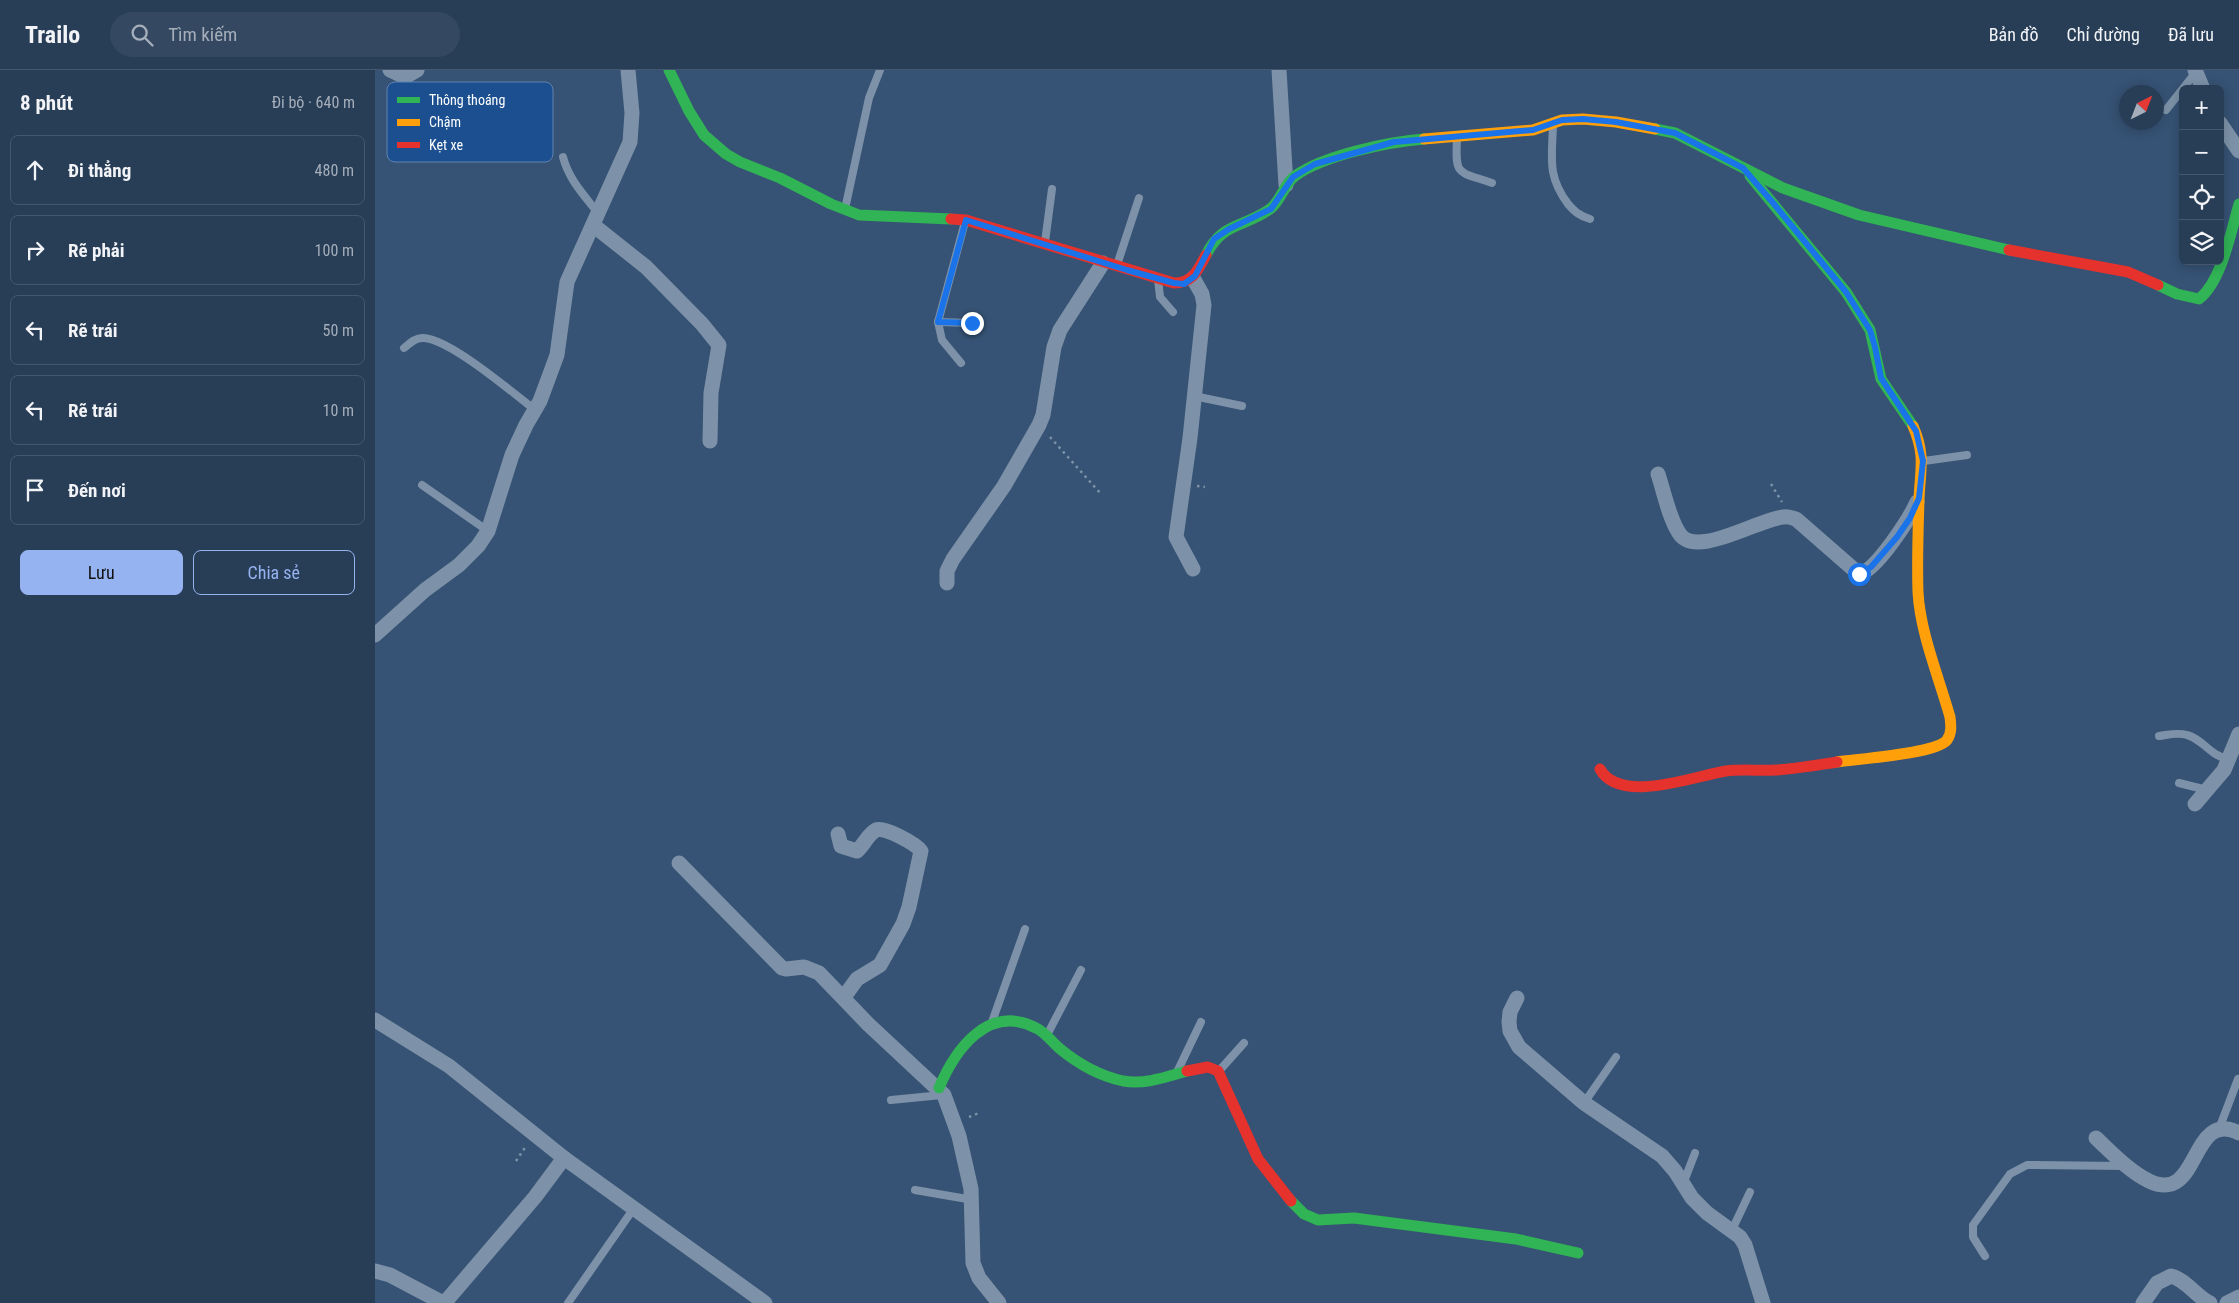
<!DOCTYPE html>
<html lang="vi">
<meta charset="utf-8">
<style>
:root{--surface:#283e57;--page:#344961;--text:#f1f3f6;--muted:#a5aeba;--line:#44576d;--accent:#95b2f1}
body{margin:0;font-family:"Roboto Condensed",sans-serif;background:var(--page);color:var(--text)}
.controls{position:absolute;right:15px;top:15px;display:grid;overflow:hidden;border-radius:8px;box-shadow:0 2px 12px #0003}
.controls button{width:45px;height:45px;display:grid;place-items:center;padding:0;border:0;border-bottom:1px solid var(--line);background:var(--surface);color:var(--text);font:25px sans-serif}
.compass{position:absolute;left:1744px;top:15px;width:45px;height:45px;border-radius:50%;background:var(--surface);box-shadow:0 2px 12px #0003;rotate:42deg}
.stop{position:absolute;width:15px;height:15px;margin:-11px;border:4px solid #1a73e8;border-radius:50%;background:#fff}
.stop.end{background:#1a73e8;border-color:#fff;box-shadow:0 1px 5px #0008}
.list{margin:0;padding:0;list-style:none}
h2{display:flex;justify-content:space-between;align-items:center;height:65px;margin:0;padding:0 20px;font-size:21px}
h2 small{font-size:16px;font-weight:400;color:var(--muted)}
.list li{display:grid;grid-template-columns:32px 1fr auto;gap:15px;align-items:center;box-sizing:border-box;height:70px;margin:0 10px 10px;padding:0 10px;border:1px solid var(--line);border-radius:8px}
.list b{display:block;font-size:19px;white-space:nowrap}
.list em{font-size:16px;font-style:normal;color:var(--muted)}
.actions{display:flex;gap:10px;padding:15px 20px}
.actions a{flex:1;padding:11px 0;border:1px solid var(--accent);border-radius:8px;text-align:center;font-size:18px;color:var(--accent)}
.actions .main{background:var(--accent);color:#111}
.icon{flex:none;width:28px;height:28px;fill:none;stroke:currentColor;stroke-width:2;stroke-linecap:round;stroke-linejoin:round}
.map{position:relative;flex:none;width:1864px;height:1233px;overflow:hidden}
header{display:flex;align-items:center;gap:30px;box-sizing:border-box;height:70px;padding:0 25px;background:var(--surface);border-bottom:1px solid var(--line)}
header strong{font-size:24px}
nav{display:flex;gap:28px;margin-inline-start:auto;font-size:18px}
.search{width:350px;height:45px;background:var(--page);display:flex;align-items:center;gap:12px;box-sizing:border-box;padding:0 18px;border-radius:28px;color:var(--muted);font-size:19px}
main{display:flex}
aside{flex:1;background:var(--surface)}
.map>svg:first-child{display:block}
</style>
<header>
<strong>Trailo</strong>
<div class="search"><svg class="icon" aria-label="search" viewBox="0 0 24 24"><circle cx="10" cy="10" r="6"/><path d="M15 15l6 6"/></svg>Tìm kiếm</div>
<nav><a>Bản đồ</a><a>Chỉ đường</a><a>Đã lưu</a></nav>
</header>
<main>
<aside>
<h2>8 phút<small>Đi bộ · 640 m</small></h2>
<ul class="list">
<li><svg class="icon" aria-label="ahead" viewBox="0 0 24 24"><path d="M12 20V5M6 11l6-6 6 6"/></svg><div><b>Đi thẳng</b></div><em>480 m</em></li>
<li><svg class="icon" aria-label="right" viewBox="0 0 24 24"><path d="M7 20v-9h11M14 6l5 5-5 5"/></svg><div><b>Rẽ phải</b></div><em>100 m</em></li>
<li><svg class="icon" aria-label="left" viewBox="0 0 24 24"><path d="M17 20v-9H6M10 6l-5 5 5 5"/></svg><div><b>Rẽ trái</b></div><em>50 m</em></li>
<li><svg class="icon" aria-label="left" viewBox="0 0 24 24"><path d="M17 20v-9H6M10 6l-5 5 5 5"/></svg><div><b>Rẽ trái</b></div><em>10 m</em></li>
<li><svg class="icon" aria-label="arrive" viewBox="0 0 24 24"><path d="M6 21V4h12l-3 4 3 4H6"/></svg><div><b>Đến nơi</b></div></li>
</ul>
<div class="actions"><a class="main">Lưu</a><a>Chia sẻ</a></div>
</aside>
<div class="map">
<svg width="1864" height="1233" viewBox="0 0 1864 1233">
<rect width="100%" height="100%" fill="#365274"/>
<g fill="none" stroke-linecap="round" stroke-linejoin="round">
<g stroke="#7d92a8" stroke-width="2.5" stroke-dasharray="2.5 4" stroke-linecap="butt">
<polyline points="675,367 726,424"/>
<polyline points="1396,414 1407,432"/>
<polyline points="822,416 830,417"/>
<polyline points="594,1047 604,1043"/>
<polyline points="141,1091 151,1076"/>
</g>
<g stroke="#7d92a8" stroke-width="8">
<polyline points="1791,40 1821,2"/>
<path d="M1178,55C1177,88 1172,106 1193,134C1200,142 1205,146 1215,149"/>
<path d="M1082,69C1080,107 1083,101 1117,113"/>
<path d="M188,87C194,110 209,125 223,143"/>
<polyline points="470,139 494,28 505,0"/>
<polyline points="670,172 677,119"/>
<polyline points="742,195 764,128"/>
<polyline points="783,209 785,227 798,242"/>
<polyline points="563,252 597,253"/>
<path d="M29,278C35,273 41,267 49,268C76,270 137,322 160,340"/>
<polyline points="586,293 567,270 563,252 590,152"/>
<polyline points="819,326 867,336"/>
<polyline points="1549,391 1592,385"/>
<polyline points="47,415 113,461"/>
<path d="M1784,666C1793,665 1802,662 1812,665C1828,669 1836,687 1854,689"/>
<polyline points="1804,713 1832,720"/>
<polyline points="617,952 650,859"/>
<polyline points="672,965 706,900"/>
<polyline points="803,1000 826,952"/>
<polyline points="844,1001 869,973"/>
<polyline points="516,1030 567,1025"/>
<polyline points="1209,1033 1241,987"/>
<polyline points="1844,1059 1863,1009"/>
<polyline points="1308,1114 1320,1083"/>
<polyline points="540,1120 598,1130"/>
<polyline points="1357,1160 1375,1122"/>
<polyline points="1610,1186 1598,1167 1598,1155 1635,1104 1652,1095 1750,1096"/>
<polyline points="193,1233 259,1138"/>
</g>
<g stroke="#7d92a8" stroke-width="15">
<polyline points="15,0 30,7 42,0"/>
<polyline points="904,0 911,115"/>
<polyline points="1820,0 1828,19"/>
<polyline points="1845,53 1864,81"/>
<polyline points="218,155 271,197 327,254 344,275 336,323 335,371"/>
<polyline points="818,208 827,224 829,235 815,368 801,467 818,499"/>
<path d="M1283,404C1289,422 1294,448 1304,463C1320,490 1385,448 1409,447C1413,446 1417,448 1421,449L1484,504C1501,501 1535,448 1542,432"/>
<polyline points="572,513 572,501 578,489 629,416 664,355 668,345 679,277 685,260 728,193"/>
<polyline points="0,565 50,520 84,495 103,476 113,461 137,385 151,355 165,331 182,285 192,212 255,72 257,43 253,0"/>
<polyline points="1820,734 1849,700 1864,664"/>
<path d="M463,764L466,776L482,781C489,775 493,764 501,760C509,756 541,774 546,781L534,837L528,854L505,895L482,909L469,927"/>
<polyline points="304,793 407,898 411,899 429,897 444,903 493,954 569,1025 584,1066 596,1119 598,1193 604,1208 624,1233"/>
<polyline points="1142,928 1135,942 1134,952 1135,961 1144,977 1209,1033 1287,1086 1300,1101 1317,1128 1332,1143 1365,1167 1370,1175 1388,1233"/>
<polyline points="0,950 74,996 189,1088 390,1233"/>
<path d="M1721,1068C1737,1083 1754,1101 1774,1111C1826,1136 1814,1038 1864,1063"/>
<polyline points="0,1201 15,1205 66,1232 72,1230 160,1127 189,1088"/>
<path d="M1768,1233L1782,1213L1796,1206C1812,1210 1821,1227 1835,1233"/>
<polyline points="1852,1233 1864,1227"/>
</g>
<g stroke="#30b455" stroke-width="11">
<polyline points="294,0 314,41 329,65 351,84 365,92 405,108 456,134 484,145 576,149"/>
<polyline points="1280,59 1300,63 1408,118 1484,145 1634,180"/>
<polyline points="1375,106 1471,222 1495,260 1506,309 1538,356"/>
<path d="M831,185C848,151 869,158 895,139C906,131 909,114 920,106C949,85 1013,72 1049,69"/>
<path d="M1783,215L1802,224L1824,229C1847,211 1856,161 1864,134"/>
<path d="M564,1018C580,980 613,933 661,958C670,962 676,971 684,978C702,993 725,1006 748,1011C770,1015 791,1007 812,1001"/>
<polyline points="916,1131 929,1144 943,1150 979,1148 1141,1169 1203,1183"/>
</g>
<g stroke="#ff9f0a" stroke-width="11">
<polyline points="1049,69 1158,60 1187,50 1208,49 1241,52 1280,59"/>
<path d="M1462,692C1482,689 1561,684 1572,670C1577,663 1576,655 1575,647C1564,608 1545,562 1543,522C1542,492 1543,460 1544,430C1545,400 1551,386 1538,356"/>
</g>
<g stroke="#e5322d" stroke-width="11">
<path d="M576,149L591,150L799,213C818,213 823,200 831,185"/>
<polyline points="1634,180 1753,202 1783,215"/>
<path d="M1225,699C1245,735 1319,706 1351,701C1367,699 1384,701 1401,700C1421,699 1442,695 1462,692"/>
<polyline points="812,1001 833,997 843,1001 883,1089 916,1131"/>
</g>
</g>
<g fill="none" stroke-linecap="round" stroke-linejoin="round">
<polyline stroke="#1a73e8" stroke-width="6" points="597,253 563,252 591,150 752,200 799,213 809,214 820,206 839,169 854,159 896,139 918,107 940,94 1019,72 1158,60 1187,50 1208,49 1241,52 1300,63 1368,98 1399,134 1471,222 1495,260 1500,277 1506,308 1541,361 1548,391 1544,428 1535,448 1522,467 1496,497 1484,504"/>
</g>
<rect x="12" y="12" width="166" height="80" rx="8" fill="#1b4f8f" stroke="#5f84b1" stroke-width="1"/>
<rect x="22" y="27" width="23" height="6" fill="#30b455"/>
<rect x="22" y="49" width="23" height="7" fill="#ff9f0a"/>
<rect x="22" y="72" width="23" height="6" fill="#e5322d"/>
<g font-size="14" fill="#fff">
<text x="54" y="35">Thông thoáng</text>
<text x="54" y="57">Chậm</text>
<text x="54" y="80">Kẹt xe</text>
</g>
</svg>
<div class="controls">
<button>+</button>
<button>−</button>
<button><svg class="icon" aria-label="locate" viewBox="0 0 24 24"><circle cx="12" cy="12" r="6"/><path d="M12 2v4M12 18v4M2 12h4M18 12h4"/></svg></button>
<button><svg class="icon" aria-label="layers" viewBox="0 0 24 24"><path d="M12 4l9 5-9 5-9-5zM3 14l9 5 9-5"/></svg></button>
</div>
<svg class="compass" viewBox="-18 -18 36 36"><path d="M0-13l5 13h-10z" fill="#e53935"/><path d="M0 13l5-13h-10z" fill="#a5aeba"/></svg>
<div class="stop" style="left:1484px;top:504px"></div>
<div class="stop end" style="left:597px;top:253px"></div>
</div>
</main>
